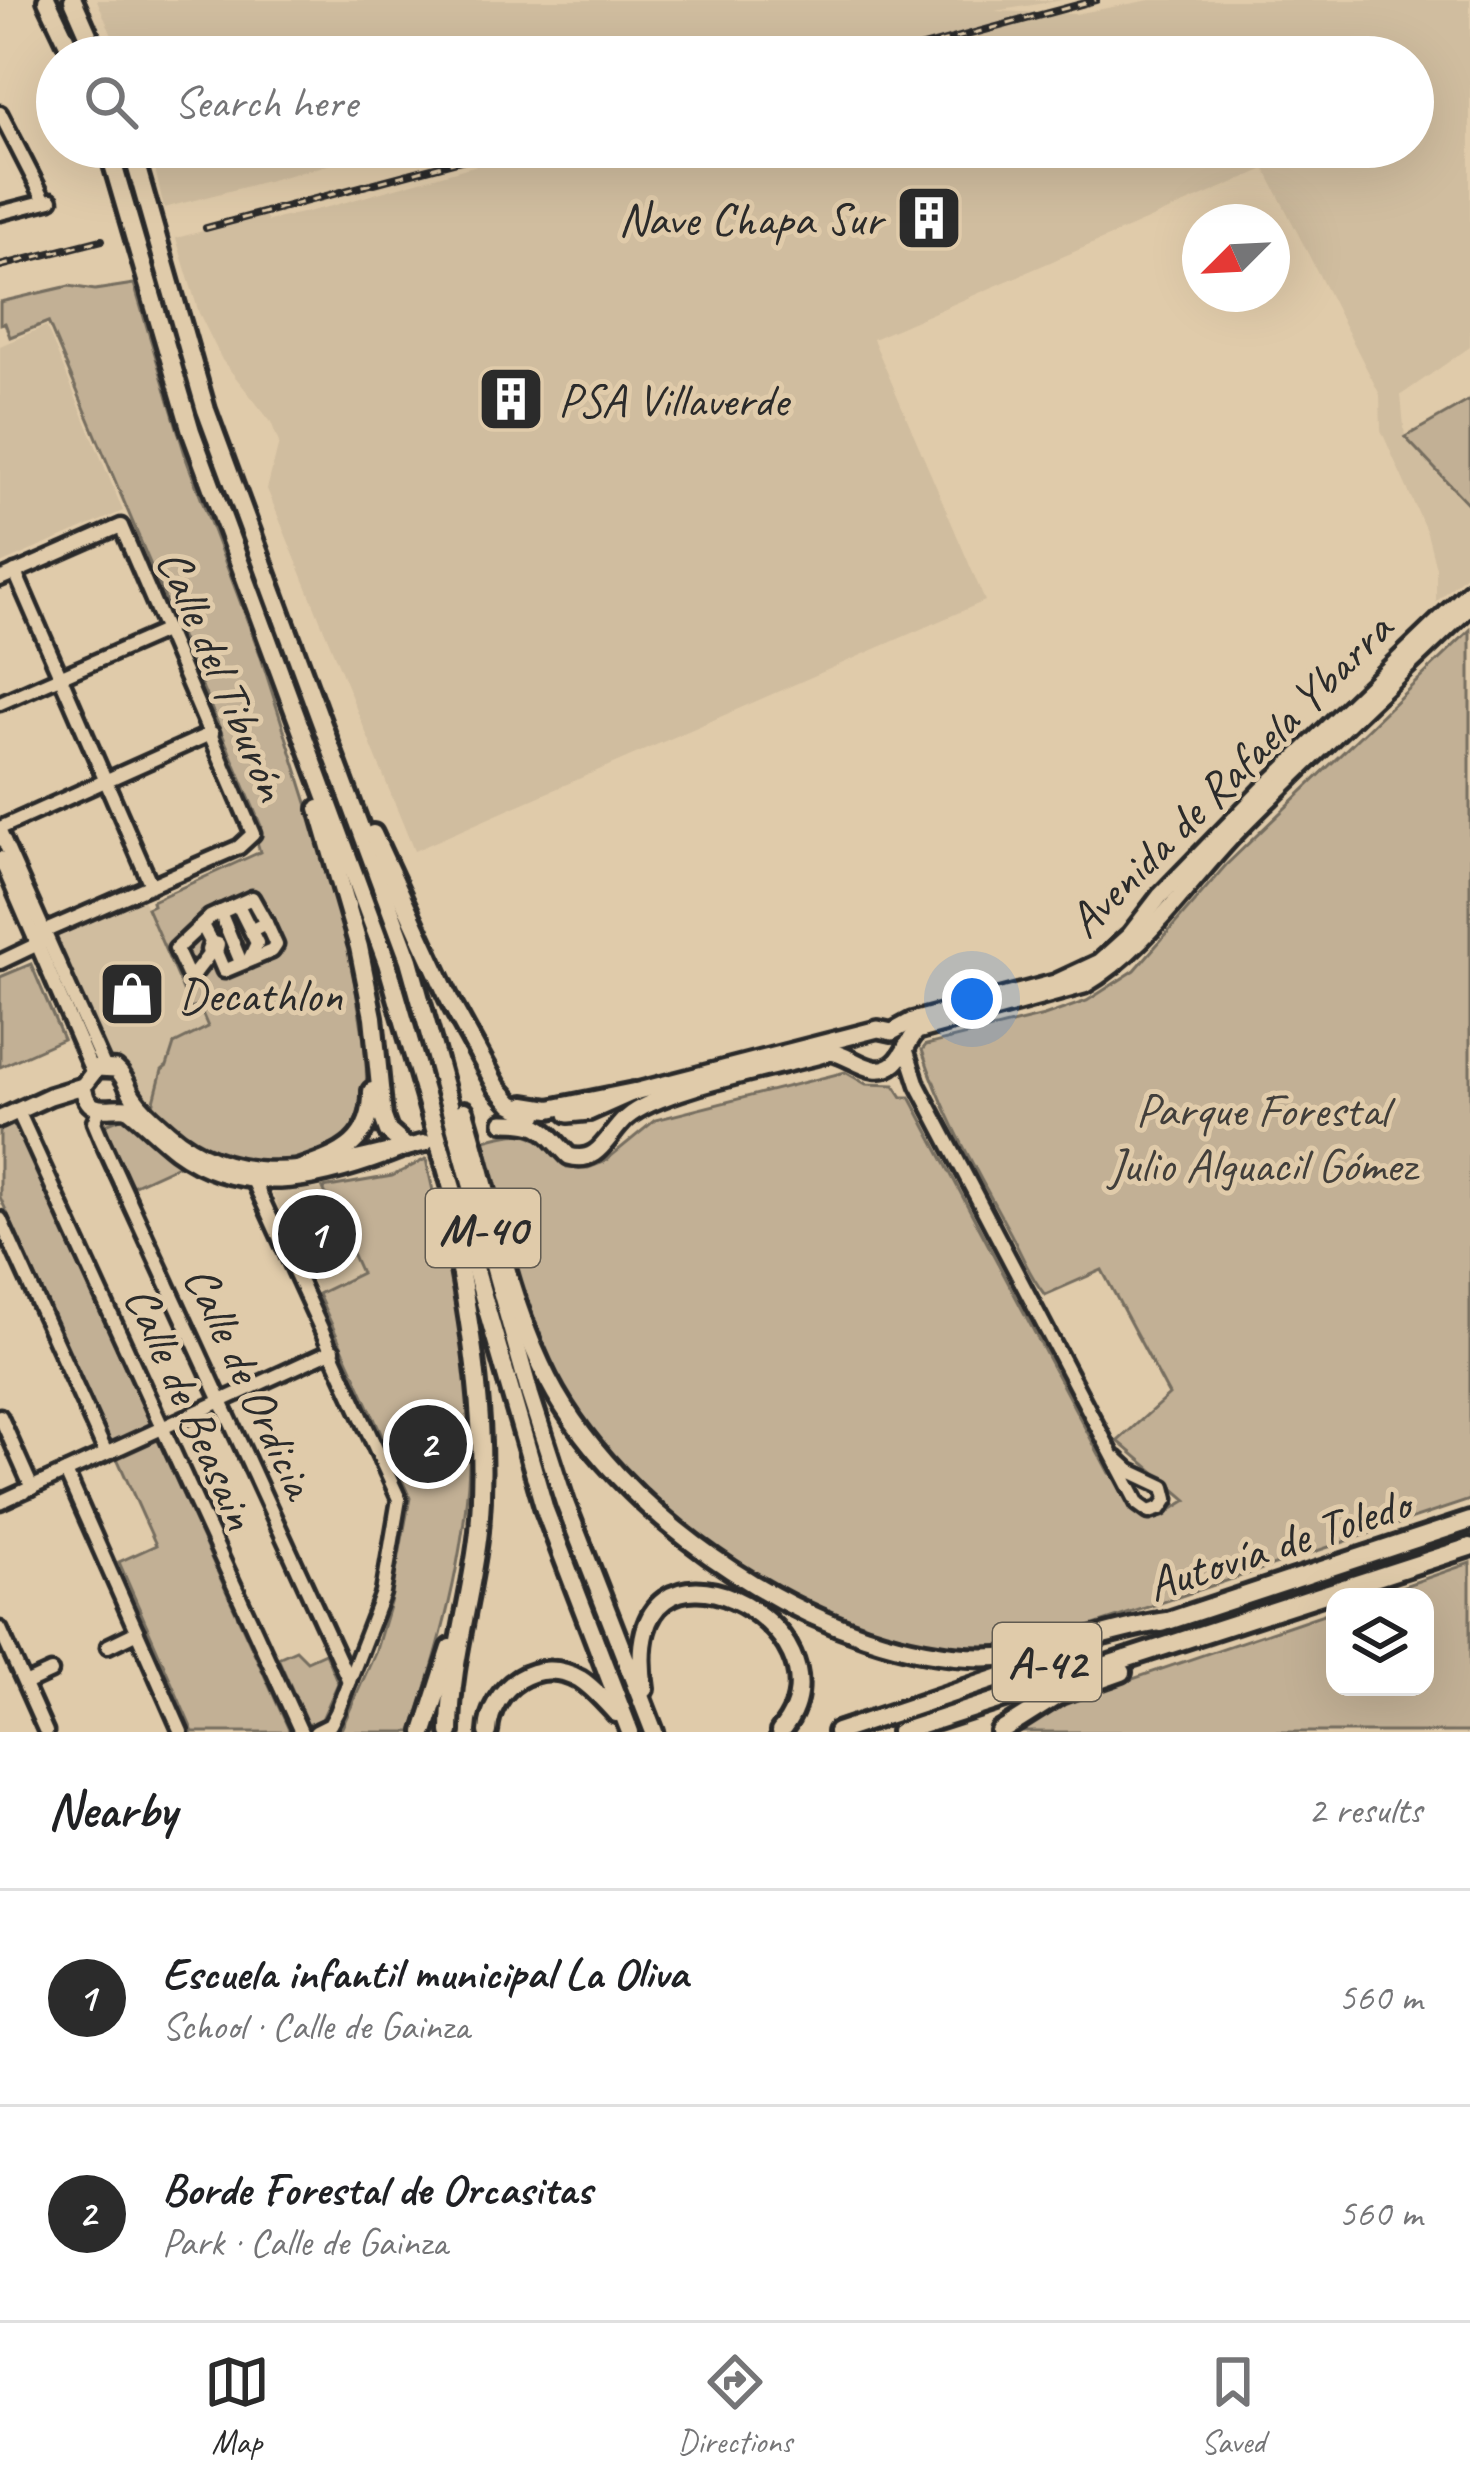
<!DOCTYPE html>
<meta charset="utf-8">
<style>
:root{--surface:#fff;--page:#f2f2f2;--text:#202124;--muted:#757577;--line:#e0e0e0;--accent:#2b2b2b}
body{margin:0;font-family:Caveat,sans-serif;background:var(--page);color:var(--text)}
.controls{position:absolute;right:36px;bottom:36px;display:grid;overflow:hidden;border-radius:24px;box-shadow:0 12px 48px #0002}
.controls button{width:108px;height:108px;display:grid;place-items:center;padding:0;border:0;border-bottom:3px solid var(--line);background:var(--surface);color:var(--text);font:60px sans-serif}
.compass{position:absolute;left:1182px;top:204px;width:108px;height:108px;border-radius:50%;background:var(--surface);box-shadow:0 12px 48px #0002;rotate:246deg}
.you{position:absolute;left:972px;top:999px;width:42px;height:42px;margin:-30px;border:9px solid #fff;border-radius:50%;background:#1a73e8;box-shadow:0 0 0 18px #1a73e833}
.badge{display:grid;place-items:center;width:78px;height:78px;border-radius:50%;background:var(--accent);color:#fff;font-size:39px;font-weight:700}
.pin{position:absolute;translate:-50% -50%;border:6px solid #fff;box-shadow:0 3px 12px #0006}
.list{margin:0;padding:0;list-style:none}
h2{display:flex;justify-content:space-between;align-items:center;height:156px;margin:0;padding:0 48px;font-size:51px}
h2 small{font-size:39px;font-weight:400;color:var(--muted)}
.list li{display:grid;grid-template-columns:78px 1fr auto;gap:36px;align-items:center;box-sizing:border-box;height:216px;padding:0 48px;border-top:3px solid var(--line)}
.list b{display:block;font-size:45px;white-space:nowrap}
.list p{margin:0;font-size:39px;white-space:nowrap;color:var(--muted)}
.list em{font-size:39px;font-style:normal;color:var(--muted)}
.icon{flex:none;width:66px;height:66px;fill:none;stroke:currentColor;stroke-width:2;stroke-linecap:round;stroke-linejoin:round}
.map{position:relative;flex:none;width:1470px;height:1732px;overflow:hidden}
.search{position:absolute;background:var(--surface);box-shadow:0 12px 48px #0002;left:36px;right:36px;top:36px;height:132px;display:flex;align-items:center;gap:30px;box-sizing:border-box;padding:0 42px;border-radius:66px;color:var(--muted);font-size:45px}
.sheet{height:588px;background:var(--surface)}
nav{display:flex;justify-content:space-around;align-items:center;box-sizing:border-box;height:168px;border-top:3px solid var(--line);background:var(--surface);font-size:33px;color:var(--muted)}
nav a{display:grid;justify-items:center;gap:6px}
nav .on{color:var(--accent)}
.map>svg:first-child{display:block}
</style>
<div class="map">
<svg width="1470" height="1732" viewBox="0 0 1470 1732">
<rect width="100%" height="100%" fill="#e0cbaa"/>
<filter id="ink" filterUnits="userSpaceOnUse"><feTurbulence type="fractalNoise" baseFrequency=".00833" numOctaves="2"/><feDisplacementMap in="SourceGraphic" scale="24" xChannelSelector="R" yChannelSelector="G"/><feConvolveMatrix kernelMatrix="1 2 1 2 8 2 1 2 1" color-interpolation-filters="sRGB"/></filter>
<g filter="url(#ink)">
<g fill="#d0bd9f">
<polygon points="97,0 1063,0 995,11 1075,14 1150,0 1470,0 1470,347 1401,395 1405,437 1470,509 1470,571 1436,602 1436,568 1427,533 1381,430 1380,395 1265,169 873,339 985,601 414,851 267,489 279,443 271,422 222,360 199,313 176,238 265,215 268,221 332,206 541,147 1413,147 1413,57 121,57"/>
<polygon points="150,147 396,147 164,208"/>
<polygon points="46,326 123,511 0,564 0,346"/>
<polygon points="139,890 190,1008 199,1006 208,1028 174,1044 167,1066 162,1070 156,1104 148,1113 110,1067 44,931"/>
<polygon points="323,1188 362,1274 318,1294 272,1193"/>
</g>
<g fill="#c2b095" stroke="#766e60" stroke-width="3">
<path d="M134,284L187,461L260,654L345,923L366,1053L367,1107L354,1140C333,1148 312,1160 290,1165C239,1177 188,1140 152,1109L162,1070L167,1066L174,1044L208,1027L199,1006L191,1009L147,908L153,905L152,901L260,852L257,842L261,826L48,322L10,337L5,323L0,324V302L69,286L95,290Z"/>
<polygon points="1470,400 1470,506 1405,437"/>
<path d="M1470,630V1500L1064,1635C1034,1642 1005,1650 974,1649C828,1643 640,1524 567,1399C522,1322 505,1226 480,1141C534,1127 529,1131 567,1167L588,1168L604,1162L655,1120L845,1072L866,1084L894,1085L902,1097H910L1109,1473L1114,1472C1125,1493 1131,1516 1158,1518L1187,1500L1118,1441L1169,1395L1102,1270L1045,1295C1028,1274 1021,1252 1008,1229C975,1168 944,1116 922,1050L926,1045L1044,1016L1087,1001L1135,970L1226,865Z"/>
<polygon points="31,964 63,1039 0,1067 0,977"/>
<polygon points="123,1117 179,1163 178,1165 130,1187 103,1125"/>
<polygon points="15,1124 290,1732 193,1732 119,1562 156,1545 0,1197 0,1131"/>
<path d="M426,1159C445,1248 471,1341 470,1433C470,1536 444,1635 412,1732H340L375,1653L390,1603L410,1498L318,1294L361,1273L323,1188L392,1176Z"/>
<polygon points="1470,1563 1470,1732 1016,1732 1065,1702 1335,1610 1335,1687 1425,1687 1425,1597 1372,1597"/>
<polygon points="296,1650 307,1661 325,1653 338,1683 322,1719 308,1725 278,1658"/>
</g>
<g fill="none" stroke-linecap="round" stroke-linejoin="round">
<g stroke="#2b2b2b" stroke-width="21">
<g id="minor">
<polyline points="0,113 45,201"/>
<polyline points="0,213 51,200"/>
<polyline points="15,572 151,885"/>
<polyline points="0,579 121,526 253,834 239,847 34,936"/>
<polyline points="0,703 167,630"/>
<polyline points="0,828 212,733"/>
<polyline points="0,832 104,1066"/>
<polyline points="0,858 92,1071"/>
<polyline points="238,905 257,943 249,960"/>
<polyline points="220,912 240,960"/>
<polyline points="202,925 211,942 208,950 216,952 218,944 211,942"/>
<polyline points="211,952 194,974 188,975 176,949 210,917 252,898 266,923 256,928"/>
<polyline points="216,952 224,971 272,951 276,945 266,923"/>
<polyline points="0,962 42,942"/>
<polyline points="905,1045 918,1085 1138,1504 1149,1512 1161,1508 1167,1499 1164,1487 1130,1471 1116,1458"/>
<polyline points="99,1110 94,1122 101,1139 349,1681"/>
<polyline points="18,1111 301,1732"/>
<polyline points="254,1182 399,1499 383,1593 337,1712 330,1725 316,1732"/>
<polyline points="0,1219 106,1453"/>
<polyline points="0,1416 32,1488"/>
<polyline points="66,1472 181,1732"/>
<polyline points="0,1502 333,1350"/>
<polyline points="0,1629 46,1732"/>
<polyline points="108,1646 137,1632"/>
<polyline points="25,1684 51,1672"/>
</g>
</g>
<g stroke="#2b2b2b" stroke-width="24">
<g id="major">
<polyline points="568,1114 589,1112 634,1092 878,1029 892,1032 912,1021 1055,983 1100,962 1130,935 1160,896 1262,791 1470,591"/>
<polyline points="0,1119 50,1096 83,1086"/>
<path d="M503,1122C546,1122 543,1130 569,1156C599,1165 607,1135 626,1118C659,1088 783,1066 831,1052C852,1055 874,1081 895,1063C904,1056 908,1040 917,1031L1084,985C1147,948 1188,881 1239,829C1314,753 1393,680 1470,606"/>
<path d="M406,1147C331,1177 247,1202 176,1150C159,1137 144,1121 127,1108C107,1106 87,1117 83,1086L97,1068L116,1069C127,1078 127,1089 135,1099C144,1112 157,1122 168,1132C242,1198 339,1163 425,1143"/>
</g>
</g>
<g stroke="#2b2b2b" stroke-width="26">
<g id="highway">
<polyline points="47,0 74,57"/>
<polyline points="73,0 98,57"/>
<polyline points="108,147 191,431 387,963 545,1510 630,1732"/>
<polyline points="131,147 206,410 409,960 530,1395 565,1503 654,1732"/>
<polyline points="319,809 359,947 373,1017 383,1117 388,1131 406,1147"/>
<polyline points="373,834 451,1003 497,1087 512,1104 535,1115"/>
<polyline points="525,1105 550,1109 634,1092"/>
<path d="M464,1111C490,1195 504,1286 541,1365C609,1515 830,1666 998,1657C1056,1654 1110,1628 1167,1621"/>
<path d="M300,1169C342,1155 373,1142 372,1091"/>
<polyline points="1162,1623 1470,1521"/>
<path d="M644,1689C614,1497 868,1627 780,1732"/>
<polyline points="424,1732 451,1648"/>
<path d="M450,1732C450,1664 472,1598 479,1531C488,1428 472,1328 452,1228"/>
<path d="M488,1732C490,1687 538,1654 580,1679C594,1688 605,1701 616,1713"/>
<polyline points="837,1732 1064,1656"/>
<polyline points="900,1732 1470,1547"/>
<polyline points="1000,1732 1060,1694 1122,1672"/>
</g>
</g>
<use href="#minor" stroke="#e0cbaa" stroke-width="12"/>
<use href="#major" stroke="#e0cbaa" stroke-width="15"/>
<use href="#highway" stroke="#e0cbaa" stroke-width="16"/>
<g stroke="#2b2b2b" stroke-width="8">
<g id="rail">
<polyline points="886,57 1096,0"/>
<polyline points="206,228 510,147"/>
<polyline points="0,266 102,240"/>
</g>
</g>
<use href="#rail" stroke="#e0cbaa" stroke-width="3" stroke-dasharray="9" stroke-linecap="butt"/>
</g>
</g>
<defs>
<g id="building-square" transform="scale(3.45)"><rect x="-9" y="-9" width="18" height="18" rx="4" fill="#2b2b2b" stroke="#e0cbaa"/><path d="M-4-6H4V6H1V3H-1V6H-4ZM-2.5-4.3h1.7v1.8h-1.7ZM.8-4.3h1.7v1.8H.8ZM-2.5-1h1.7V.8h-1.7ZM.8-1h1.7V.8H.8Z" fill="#fff"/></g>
<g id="shop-square" transform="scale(3.45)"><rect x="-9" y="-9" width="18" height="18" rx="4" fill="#2b2b2b" stroke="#e0cbaa"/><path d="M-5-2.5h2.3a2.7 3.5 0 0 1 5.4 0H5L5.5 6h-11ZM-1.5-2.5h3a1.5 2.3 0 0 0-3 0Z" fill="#fff"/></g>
</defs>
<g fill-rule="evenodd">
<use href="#building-square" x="929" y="218"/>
<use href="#building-square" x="511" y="399"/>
<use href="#shop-square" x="132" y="994"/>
</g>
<g text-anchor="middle" stroke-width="10" stroke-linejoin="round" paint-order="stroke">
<g fill="#e0cbaa" stroke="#615b51" stroke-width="3">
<rect x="426" y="1189" width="114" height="78" rx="9"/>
<rect x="993" y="1623" width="108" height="78" rx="9"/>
</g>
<g font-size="45" font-weight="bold" fill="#2b2b2b">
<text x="483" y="1244">M-40</text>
<text x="1047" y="1678">A-42</text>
</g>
<g font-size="48" fill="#2b2b2b" stroke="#e0cbaa" text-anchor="start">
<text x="882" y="235" text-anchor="end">Nave Chapa Sur</text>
<text x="558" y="416">PSA Villaverde</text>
<text x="178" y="1011">Decathlon</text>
</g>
<g font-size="48" fill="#2b2b2b" stroke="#e0cbaa">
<text transform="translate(224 674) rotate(67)" y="17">Calle del Tiburón</text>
<text transform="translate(1229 774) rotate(-45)" y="17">Avenida de Rafaela Ybarra</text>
<text transform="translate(251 1381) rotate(65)" y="17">Calle de Ordicia</text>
<text transform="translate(192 1407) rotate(66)" y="17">Calle de Beasain</text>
<text transform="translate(1278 1543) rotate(-18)" y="17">Autovía de Toledo</text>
</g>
<g font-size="48" fill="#423f3b" stroke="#e0cbaa">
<text x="1262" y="1126">Parque Forestal<tspan x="1262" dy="55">Julio Alguacil Gómez</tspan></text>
</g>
</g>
</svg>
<div class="controls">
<button><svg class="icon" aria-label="layers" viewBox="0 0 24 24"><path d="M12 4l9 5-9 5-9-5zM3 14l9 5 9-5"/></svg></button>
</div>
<svg class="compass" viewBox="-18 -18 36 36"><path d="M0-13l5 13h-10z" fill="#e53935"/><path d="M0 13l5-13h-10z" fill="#757577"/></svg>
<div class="you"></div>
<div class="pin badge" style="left:317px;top:1234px">1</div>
<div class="pin badge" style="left:428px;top:1444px">2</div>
<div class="search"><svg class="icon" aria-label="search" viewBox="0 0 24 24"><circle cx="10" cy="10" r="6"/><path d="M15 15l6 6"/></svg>Search here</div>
</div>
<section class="sheet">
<h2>Nearby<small>2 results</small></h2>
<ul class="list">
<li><span class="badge">1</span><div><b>Escuela infantil municipal La Oliva</b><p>School · Calle de Gainza</p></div><em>560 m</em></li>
<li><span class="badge">2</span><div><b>Borde Forestal de Orcasitas</b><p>Park · Calle de Gainza</p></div><em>560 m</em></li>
</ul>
</section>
<nav>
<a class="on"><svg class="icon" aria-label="map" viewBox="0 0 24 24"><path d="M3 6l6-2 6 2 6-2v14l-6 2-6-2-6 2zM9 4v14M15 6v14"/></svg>Map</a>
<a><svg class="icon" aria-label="directions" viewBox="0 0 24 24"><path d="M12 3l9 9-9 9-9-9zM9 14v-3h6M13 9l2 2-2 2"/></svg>Directions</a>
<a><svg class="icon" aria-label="saved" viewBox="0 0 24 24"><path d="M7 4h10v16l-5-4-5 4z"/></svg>Saved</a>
</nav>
